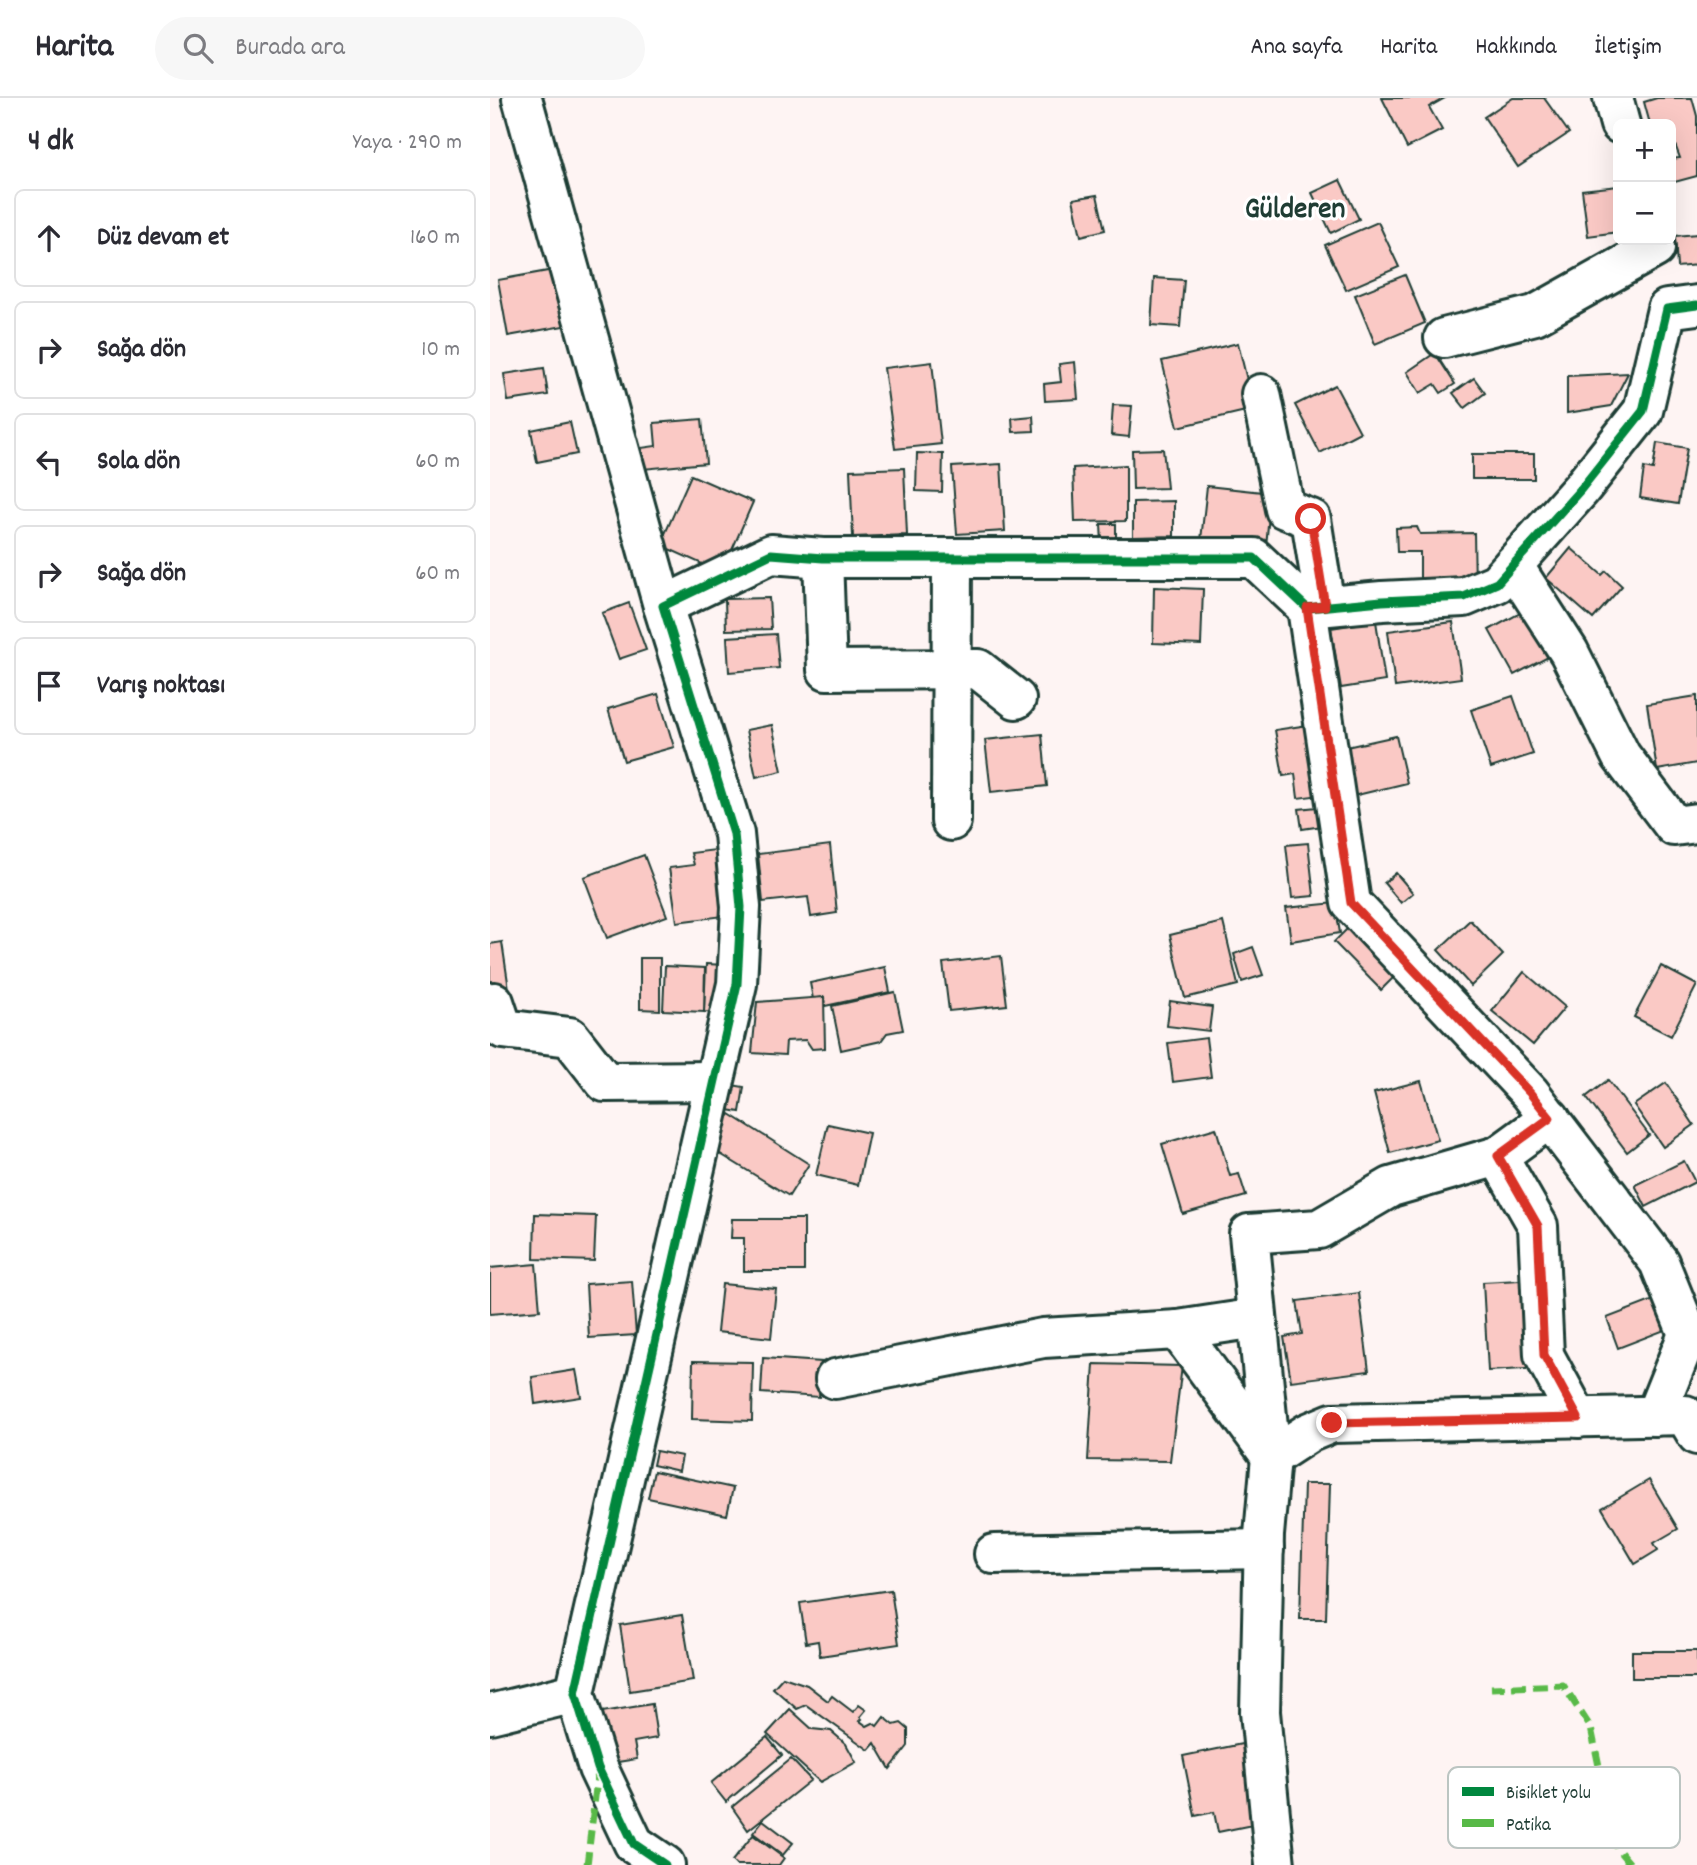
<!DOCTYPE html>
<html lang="tr">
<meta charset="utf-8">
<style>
:root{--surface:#fff;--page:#f7f7f7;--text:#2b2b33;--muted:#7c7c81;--line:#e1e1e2}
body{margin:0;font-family:Dekko,sans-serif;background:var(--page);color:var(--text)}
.controls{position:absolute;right:21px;top:21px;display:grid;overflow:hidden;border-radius:10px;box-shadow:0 7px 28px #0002}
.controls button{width:63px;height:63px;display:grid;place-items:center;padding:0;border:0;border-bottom:2px solid var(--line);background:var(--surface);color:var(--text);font:35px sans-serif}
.stop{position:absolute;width:21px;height:21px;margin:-16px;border:5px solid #d93025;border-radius:50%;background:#fff}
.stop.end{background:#d93025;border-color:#fff;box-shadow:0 2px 7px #0008}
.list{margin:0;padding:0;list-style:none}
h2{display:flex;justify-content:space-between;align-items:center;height:91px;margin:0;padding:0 28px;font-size:30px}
h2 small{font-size:23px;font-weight:400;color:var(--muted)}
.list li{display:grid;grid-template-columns:46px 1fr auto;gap:21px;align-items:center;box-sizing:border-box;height:98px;margin:0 14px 14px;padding:0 14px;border:2px solid var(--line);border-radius:10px}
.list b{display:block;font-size:26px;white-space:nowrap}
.list em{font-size:23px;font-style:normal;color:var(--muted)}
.icon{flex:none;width:38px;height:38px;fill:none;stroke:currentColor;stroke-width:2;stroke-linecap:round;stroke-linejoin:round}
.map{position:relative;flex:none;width:1207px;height:1767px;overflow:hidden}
header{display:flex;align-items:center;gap:42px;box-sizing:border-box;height:98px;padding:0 35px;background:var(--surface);border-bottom:2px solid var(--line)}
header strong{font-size:33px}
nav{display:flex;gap:38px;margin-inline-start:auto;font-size:24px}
.search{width:490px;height:63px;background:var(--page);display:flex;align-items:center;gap:18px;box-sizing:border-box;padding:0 24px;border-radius:38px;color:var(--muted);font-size:26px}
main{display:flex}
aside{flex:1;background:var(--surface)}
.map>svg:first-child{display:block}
</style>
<header>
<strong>Harita</strong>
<div class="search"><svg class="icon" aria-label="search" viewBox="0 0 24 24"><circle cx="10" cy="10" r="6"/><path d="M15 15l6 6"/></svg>Burada ara</div>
<nav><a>Ana sayfa</a><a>Harita</a><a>Hakkında</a><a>İletişim</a></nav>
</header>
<main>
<aside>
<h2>4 dk<small>Yaya · 290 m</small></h2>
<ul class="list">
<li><svg class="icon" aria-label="ahead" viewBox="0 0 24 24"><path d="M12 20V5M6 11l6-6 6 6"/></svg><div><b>Düz devam et</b></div><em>160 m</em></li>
<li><svg class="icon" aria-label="right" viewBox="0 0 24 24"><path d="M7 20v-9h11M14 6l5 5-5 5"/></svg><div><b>Sağa dön</b></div><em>10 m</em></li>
<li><svg class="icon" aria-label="left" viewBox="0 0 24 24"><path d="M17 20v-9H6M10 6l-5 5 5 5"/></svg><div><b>Sola dön</b></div><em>60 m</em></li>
<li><svg class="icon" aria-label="right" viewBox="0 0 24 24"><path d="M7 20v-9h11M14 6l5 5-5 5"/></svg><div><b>Sağa dön</b></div><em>60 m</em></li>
<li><svg class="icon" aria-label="arrive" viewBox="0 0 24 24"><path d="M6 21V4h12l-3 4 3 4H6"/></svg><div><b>Varış noktası</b></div></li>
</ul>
</aside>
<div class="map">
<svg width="1207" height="1767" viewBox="0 0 1207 1767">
<rect width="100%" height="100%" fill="#fef4f3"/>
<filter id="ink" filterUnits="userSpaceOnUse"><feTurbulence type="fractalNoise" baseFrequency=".0143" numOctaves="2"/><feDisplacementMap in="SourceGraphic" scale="14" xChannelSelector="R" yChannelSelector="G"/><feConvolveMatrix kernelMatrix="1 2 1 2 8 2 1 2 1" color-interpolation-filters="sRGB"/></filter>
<g filter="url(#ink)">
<g fill="#fac9c5" stroke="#1f3d34" stroke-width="2">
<polygon points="892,0 955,0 939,9 952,32 917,50"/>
<polygon points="1023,0 1054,0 1079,35 1028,69 994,19"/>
<polygon points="1167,0 1202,0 1207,18 1207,78 1181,85 1181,61 1190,60 1184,44 1181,44 1181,26 1160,26 1154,4"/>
<polygon points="850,82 869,121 841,135 822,95"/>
<polygon points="1128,88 1128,134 1098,138 1092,92"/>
<polygon points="607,97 615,132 591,138 583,101"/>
<polygon points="888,124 909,169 856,192 835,147"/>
<polygon points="1207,136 1207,167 1187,169 1185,138"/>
<polygon points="69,171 79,227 18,238 8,182"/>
<polygon points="915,177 935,225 885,246 865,197"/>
<polygon points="664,180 694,182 690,229 661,227"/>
<polygon points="748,245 764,311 688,329 672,263"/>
<polygon points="945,255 965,286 951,295 945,286 930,295 917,274"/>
<polygon points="442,264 451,346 405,351 394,270"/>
<polygon points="585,264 588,301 555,303 554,286 571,284 569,266"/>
<polygon points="54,270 58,297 18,303 14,276"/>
<polygon points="1138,275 1121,308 1077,315 1077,278"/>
<polygon points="984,280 995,295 975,310 963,295"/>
<polygon points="845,287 870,334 830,355 805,307"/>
<polygon points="623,307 642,308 639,339 621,337"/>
<polygon points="543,318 544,333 523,334 522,320"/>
<polygon points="212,321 216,365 153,371 151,350 166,348 164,325"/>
<polygon points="80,324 87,356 47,364 41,332"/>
<polygon points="1167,345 1197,350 1188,406 1150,400 1154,370 1163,372"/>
<polygon points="673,351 677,390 643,391 642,352"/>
<polygon points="427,355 453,356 452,394 426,393"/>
<rect x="982" y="356" width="62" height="25"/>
<polygon points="511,366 515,433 467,436 462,369"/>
<polygon points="636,367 636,423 585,424 583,370"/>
<polygon points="414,370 417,437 363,439 360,372"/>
<polygon points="201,377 263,404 232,475 170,447"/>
<polygon points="717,388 781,395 776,449 711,442"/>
<polygon points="684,403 684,438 643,439 643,404"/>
<polygon points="611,426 626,426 626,446 612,446"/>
<polygon points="927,429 930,436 984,435 985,489 930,490 930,454 907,454 906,430"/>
<polygon points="1081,450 1112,477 1116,473 1132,488 1103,521 1056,480"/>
<polygon points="664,489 713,491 711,547 663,545"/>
<polygon points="279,500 281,531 236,532 235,501"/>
<polygon points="139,505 156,552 129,561 112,515"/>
<polygon points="1039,510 1064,556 1024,577 999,532"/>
<polygon points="886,523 895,583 851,590 841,530"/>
<polygon points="963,524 971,580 905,589 898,533"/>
<polygon points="286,536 289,570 239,574 237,539"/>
<polygon points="168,596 184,649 134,663 118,611"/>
<polygon points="1023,598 1043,656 1001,670 981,612"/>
<polygon points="1207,598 1207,665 1167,672 1157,606"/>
<polygon points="825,626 839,696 808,700 805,676 793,678 785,632"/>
<polygon points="282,627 292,673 266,679 256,632"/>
<polygon points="552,636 557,688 501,694 495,642"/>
<polygon points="906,638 917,685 863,698 852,650"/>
<polygon points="836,708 839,727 812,731 809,711"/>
<polygon points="818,745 824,798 802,800 796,747"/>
<polygon points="340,747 347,815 321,819 318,799 273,804 268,756"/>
<polygon points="233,751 242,817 187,824 179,770 204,767 201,755"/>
<polygon points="154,757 177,818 117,840 94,779"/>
<polygon points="906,775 923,795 911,805 894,785"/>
<polygon points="845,805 850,835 801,843 796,810"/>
<polygon points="980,822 1013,857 981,888 948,852"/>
<polygon points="733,824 748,887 695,900 680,837"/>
<polygon points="861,827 908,875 891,892 844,844"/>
<polygon points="12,844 19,891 0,894 0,846"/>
<polygon points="763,849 773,877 752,884 744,856"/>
<polygon points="511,858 517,907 459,913 453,865"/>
<polygon points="150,860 170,860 170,912 150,911"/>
<polygon points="216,866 236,867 234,915 214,914"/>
<polygon points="175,868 215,870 214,914 173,912"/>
<polygon points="1171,868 1207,887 1181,938 1144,919"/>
<polygon points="395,869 400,894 335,908 334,899 323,901 320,885"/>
<polygon points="1034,874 1075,909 1043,947 1002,913"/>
<polygon points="405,894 413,932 397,935 391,943 351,952 342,908"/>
<polygon points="334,899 335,950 322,951 316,942 296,943 295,957 262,955 267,904"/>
<polygon points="680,903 722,909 719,933 677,928"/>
<polygon points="716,940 721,979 683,984 678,945"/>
<polygon points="1118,982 1159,1037 1137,1054 1096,999"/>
<polygon points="931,983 948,1042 900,1055 884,995"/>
<polygon points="1176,985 1204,1027 1173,1049 1144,1007"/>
<polygon points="236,986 254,989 250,1014 232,1011"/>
<polygon points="240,1016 319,1066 299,1098 219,1049"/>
<polygon points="338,1026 379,1035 368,1087 326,1077"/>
<polygon points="726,1030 740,1078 749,1076 756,1098 693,1116 672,1046"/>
<polygon points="1194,1063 1205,1084 1156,1109 1145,1087"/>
<polygon points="45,1116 106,1118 104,1163 44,1161"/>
<polygon points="242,1121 314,1121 314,1173 254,1173 254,1140 241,1140"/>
<polygon points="46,1166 50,1212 0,1216 0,1170"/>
<polygon points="1049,1181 1055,1270 998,1273 993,1184"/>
<polygon points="142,1183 146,1237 99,1240 96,1186"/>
<polygon points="232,1186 286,1191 281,1240 227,1234"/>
<polygon points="869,1195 879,1273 801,1283 794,1239 812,1236 807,1203"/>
<polygon points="1169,1200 1180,1230 1128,1250 1117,1220"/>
<polygon points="273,1260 332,1264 329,1299 271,1295"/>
<polygon points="203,1263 263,1264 262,1323 202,1321"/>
<polygon points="604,1266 692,1268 680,1363 598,1362"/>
<polygon points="86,1272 91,1299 45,1306 42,1279"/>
<polygon points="166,1353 192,1358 189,1373 163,1367"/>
<polygon points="164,1373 243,1390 237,1417 158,1400"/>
<polygon points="1159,1382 1188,1431 1164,1445 1168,1452 1145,1466 1112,1410"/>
<polygon points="814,1386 840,1386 836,1521 810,1521"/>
<polygon points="401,1492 409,1546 330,1558 328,1543 316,1545 310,1505"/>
<polygon points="192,1517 203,1583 140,1593 130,1527"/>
<rect x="1142" y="1553" width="65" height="27"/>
<polygon points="293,1579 317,1587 338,1603 342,1598 363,1614 369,1607 376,1612 370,1619 372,1621 370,1623 377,1628 383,1625 387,1628 394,1619 404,1627 411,1625 418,1631 418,1648 400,1671 385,1645 379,1652 316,1607 307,1611 283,1590"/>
<polygon points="162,1606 167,1640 144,1644 147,1661 121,1665 112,1614"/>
<polygon points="300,1611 322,1631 341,1633 356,1646 366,1664 330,1684 277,1636"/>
<polygon points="277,1639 292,1657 236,1704 221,1685"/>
<polygon points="752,1646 767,1726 728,1734 724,1714 705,1718 693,1658"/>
<polygon points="301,1661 321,1682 258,1732 242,1709"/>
<polygon points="273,1722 303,1745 293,1757 263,1735"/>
<polygon points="263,1737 294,1760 289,1767 246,1767 242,1763"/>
</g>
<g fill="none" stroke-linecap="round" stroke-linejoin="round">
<g stroke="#1f3d34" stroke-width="44">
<g id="minor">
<polyline points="32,0 173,508"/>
<polyline points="1123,0 1130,26"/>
<polyline points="954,240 1045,217 1165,150"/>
<polyline points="771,296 795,411 821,421 835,508"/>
<polyline points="333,460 337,572 488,571 526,601"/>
<polyline points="1023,467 1079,554 1131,658 1184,728 1207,725"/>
<polyline points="817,510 861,805 1040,995 1169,1164 1198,1236 1165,1318"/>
<polyline points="461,723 462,460"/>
<polyline points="4,904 13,931 80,939 115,984 224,983"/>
<polyline points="1008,1058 1048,1128 1054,1257 1088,1320"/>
<polyline points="688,1232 767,1220"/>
<polyline points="345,1281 553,1240 688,1232 780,1357"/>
<polyline points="781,1359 759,1136 829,1131 901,1089 1008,1058 1060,1020"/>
<polyline points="504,1456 774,1451"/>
<polyline points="0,1616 85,1595"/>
<polyline points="175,1767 144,1746 108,1670 85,1595 247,886 251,809 244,736 173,508 281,456 333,460 764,460 817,510 892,503 974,499 1007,485 1091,391 1153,313 1177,211 1207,207"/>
<polyline points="785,1767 770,1614 774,1437 781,1359 818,1335 842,1325 1195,1317 1207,1337"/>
</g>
</g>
<use href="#minor" stroke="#fff" stroke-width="38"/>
<g stroke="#58b947" stroke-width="7" stroke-dasharray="14 7" stroke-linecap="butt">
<polyline points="1001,1590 1073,1587 1101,1630 1126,1749 1141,1767"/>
<polyline points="97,1767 108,1673"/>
</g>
<g stroke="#fff" stroke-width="13">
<polyline id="cycleway" points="175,1767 144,1746 108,1670 85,1595 247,886 251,809 244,736 173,508 281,456 333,460 764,460 817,510 892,503 974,499 1007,485 1091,391 1153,313 1177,211 1207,207"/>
</g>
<use href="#cycleway" stroke="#00873e" stroke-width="9"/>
</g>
</g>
<g fill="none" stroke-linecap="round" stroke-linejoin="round" filter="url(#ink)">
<polyline stroke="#d93025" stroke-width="9" points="821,421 835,508 817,510 861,805 1040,995 1060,1020 1008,1058 1048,1128 1054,1257 1088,1320 842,1325"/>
</g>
<g text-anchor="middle" stroke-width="6" stroke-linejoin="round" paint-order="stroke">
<g font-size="30" font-weight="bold" fill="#1f3d34" stroke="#fff">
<text x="805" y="119">Gülderen</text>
</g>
</g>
<rect x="958" y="1669" width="232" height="81" rx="10" fill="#fff" stroke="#bcc5c2" stroke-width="2"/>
<rect x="972" y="1689" width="32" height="9" fill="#00873e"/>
<rect x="972" y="1721" width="32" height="8" fill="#58b947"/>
<g font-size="19" fill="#1f3d34">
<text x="1016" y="1700">Bisiklet yolu</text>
<text x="1016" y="1732">Patika</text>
</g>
</svg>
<div class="controls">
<button>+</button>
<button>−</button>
</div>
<div class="stop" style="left:821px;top:421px"></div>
<div class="stop end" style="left:842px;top:1325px"></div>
</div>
</main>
